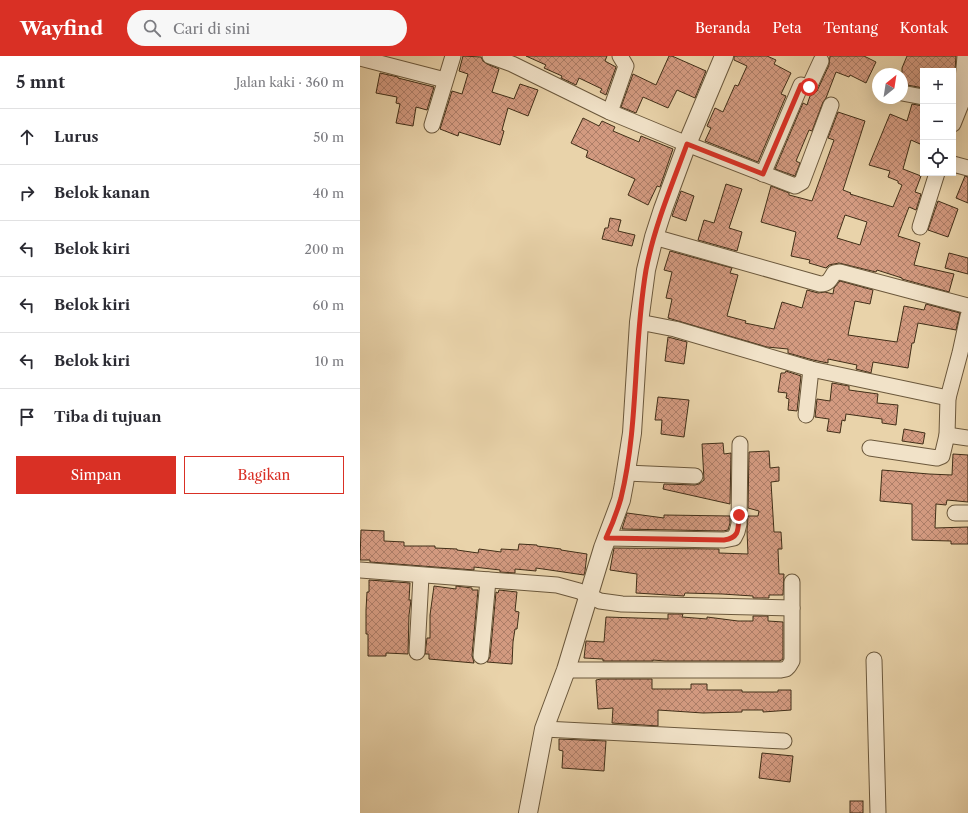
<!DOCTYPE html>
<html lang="id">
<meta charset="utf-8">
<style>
:root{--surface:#fff;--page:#f7f7f7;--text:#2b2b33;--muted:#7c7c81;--line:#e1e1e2;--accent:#d93025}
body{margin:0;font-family:"Libre Caslon Text",serif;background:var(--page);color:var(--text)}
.controls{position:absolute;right:12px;top:12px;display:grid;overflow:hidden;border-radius:0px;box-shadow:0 4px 16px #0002}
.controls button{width:36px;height:36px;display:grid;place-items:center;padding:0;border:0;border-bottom:1px solid var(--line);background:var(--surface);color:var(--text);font:20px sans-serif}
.compass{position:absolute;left:512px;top:12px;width:36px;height:36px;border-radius:50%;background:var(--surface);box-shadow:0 4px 16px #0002;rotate:30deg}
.stop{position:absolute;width:12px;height:12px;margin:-9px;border:3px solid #d93025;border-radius:50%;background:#fff}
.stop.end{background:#d93025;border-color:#fff;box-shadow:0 1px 4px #0008}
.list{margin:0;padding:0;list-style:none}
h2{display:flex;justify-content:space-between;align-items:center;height:52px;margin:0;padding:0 16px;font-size:17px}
h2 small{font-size:13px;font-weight:400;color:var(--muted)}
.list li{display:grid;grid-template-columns:26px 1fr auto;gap:12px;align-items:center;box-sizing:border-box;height:56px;padding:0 16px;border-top:1px solid var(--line)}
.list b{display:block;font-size:15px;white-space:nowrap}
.list em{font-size:13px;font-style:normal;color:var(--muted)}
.actions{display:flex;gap:8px;padding:12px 16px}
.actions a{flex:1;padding:9px 0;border:1px solid var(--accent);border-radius:0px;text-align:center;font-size:14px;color:var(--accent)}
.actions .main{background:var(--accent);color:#fff}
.icon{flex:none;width:22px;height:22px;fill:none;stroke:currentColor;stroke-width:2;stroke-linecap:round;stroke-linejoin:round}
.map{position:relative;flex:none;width:608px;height:757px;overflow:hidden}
header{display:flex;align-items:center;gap:24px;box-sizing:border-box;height:56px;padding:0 20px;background:var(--accent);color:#fff}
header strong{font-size:19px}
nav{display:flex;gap:22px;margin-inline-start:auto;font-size:14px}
.search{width:280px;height:36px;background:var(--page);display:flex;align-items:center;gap:10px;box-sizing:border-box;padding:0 14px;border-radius:22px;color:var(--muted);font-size:15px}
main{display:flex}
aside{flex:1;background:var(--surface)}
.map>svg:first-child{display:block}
</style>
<header>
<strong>Wayfind</strong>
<div class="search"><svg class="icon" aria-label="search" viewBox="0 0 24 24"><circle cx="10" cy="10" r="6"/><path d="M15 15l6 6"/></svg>Cari di sini</div>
<nav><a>Beranda</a><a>Peta</a><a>Tentang</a><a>Kontak</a></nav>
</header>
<main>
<aside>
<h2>5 mnt<small>Jalan kaki · 360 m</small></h2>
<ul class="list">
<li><svg class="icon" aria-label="ahead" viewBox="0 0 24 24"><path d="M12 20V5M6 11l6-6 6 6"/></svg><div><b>Lurus</b></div><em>50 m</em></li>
<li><svg class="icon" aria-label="right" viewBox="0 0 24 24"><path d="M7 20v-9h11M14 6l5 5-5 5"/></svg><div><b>Belok kanan</b></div><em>40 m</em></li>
<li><svg class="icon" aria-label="left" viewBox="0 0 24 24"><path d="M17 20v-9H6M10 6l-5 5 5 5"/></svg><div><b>Belok kiri</b></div><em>200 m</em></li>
<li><svg class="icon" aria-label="left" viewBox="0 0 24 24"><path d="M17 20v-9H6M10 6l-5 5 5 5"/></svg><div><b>Belok kiri</b></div><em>60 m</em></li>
<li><svg class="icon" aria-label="left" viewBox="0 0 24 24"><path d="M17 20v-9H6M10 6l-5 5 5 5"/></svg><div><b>Belok kiri</b></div><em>10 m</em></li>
<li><svg class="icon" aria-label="arrive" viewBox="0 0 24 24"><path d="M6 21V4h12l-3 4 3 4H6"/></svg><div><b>Tiba di tujuan</b></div></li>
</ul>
<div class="actions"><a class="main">Simpan</a><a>Bagikan</a></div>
</aside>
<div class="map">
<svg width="608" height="757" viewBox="0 0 608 757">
<defs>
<pattern id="building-cross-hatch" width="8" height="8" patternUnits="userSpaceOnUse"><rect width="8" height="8" fill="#d39a80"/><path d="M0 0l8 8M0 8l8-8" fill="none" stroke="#ad7e68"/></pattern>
</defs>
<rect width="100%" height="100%" fill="#e9d3aa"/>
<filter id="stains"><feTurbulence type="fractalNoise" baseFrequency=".005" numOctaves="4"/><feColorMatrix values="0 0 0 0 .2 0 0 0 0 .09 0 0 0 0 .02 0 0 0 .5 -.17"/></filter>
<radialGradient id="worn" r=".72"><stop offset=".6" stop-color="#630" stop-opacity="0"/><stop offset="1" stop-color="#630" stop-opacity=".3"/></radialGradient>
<g fill="url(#building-cross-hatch)" stroke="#412f18" fill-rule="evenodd">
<polygon points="103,0 121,1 123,5 127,8 139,13 132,36 154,43 160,28 178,34 168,60 148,52 142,74 144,75 140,89 99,76 98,80 80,73 92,35 102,38 108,18 99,15"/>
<polygon points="166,0 247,0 245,5 256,11 246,39 240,36 242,33 219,22 216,29 214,28 201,22 202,20 184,12 186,9"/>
<polygon points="309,0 312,0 346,15 335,42 317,34 308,52 283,41 276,57 261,51 273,18 296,29"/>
<polygon points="374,0 407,0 416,4 414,8 431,17 421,38 426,40 398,106 345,85 351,72 347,70 355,52 363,56 375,29 378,30 387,10 374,4"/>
<polygon points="470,0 504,0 516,6 506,27 490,19 489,21 476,16 466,42 463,46 452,75 449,74 436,105 440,107 435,120 415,113 443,47 447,49 450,40 454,38 457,35 469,9"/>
<polygon points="547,0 596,0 595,15 563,15 563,32 542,28 542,12"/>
<polygon points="20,17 38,21 38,22 74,31 67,54 56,51 53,70 36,67 40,48 36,47 37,41 16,37"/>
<path d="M552,48L563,50V81L560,88L551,84L543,113L561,120L555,136L561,138L556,154L549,151L538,180L560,187L554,209L594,218L589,236L542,223V222L517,214L516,216L479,207L469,209L466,212L449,207L450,204L431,200L436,176L401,166L411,130L429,137V139L452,145L474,84L468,82L478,56L505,65L483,134L491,137L490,138L533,151L542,129L538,127V125L528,121L530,115L509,109L530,58L547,65ZM485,159L507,166L500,189L477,182Z"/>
<polygon points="223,62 239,70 242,65 255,71 253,75 279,86 281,80 313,93 300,131 297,130 288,149 268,139 275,123 226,101 228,95 211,87"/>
<polygon points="605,120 608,121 608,147 596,142"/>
<polygon points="366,128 382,133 369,172 382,176 377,195 338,184 344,164 354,167"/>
<polygon points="321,135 334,140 326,165 312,160"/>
<polygon points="578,145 598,153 588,181 568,174"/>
<polygon points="250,162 261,164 258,175 275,179 272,190 242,183 245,172 248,172"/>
<polygon points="310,195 372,212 370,217 378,219 367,260 386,265 385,267 414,273 422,246 442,252 447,234 458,237 465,236 473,238 474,232 480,225 513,234 510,248 495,245 488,279 537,286 544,250 564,254 566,248 600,257 596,274 558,267 554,287 552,287 548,312 513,306 511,317 496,313 497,309 468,303 468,307 453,304 428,297 428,293 407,291 308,262 312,243 306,242 312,216 304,214"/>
<polygon points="589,197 608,202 608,218 585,212"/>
<polygon points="308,281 327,286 324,308 305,305"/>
<polygon points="426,315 441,320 437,355 428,354 429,343 426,342 427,337 418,336 421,317 425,317"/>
<polygon points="472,327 489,330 489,334 518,338 517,347 538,349 536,369 522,367 522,363 486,358 485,365 482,364 480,377 467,375 469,363 455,361 457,343 470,345"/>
<polygon points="298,341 329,344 324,381 301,378 302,364 295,364"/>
<polygon points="544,373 565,377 563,388 542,385"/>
<polygon points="363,387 364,398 371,397 370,448 303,433 304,428 335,429 339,428 344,424 342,388"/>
<polygon points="409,395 410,412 419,411 419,425 411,426 414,476 421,476 422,493 418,493 419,518 424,518 423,539 409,539 409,542 393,542 393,540 362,538 325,537 324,540 276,537 277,518 250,514 254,492 359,493 359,497 388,498 387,475 388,460 398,460 399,455 388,452 389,396"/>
<polygon points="593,398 608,399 608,446 587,444 586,449 576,448 575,472 608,471 608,488 591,488 591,485 552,484 552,448 520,445 522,414 569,418 592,419"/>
<polygon points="267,457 304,462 304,459 370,460 370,467 368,474 363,475 262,473"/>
<polygon points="1,474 24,475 24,485 44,486 44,490 75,490 75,492 97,493 97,494 118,497 119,493 141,496 141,493 158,494 159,488 177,489 177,490 201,493 201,494 227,498 225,515 224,519 176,512 176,515 155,513 155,517 140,516 140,514 114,511 114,514 10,506 10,504 0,504"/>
<polygon points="9,524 50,527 49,544 51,544 49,559 48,598 26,597 26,600 8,600 8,578 6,578 6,554 7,536 9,536"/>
<polygon points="74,530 96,533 96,530 112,532 112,534 118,534 112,599 114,607 69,603 69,598 65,598 67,582 70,582 70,559"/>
<polygon points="139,534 157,536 155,555 159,556 157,573 155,573 153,586 152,608 127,606 130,601 136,536 138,537"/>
<polygon points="308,558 323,558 322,561 347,563 347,561 378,565 393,565 393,560 408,560 408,565 423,566 423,603 420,605 305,605 293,604 293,605 243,605 243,603 224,602 226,585 244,586 246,561 308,563"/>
<polygon points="241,623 292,623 292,633 331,633 331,628 347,628 347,634 382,634 382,636 418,636 418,634 431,634 431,654 403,656 403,654 382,654 382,656 343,657 298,654 298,670 252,667 253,652 238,653 236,624"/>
<polygon points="199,683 246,685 244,715 202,712 203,695 199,694"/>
<polygon points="402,697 433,700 430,726 399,722"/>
<rect x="490" y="745" width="13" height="12"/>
</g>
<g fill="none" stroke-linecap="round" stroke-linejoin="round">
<g stroke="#6b583c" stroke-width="17">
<g id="minor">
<polyline points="130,0 152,8 250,56 327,88 435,130 442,126 471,49"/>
<polyline points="0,2 85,24"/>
<polyline points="542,37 563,41"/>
<polyline points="250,56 266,10 260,0"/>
<polyline points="593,68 601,48 605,0"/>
<polyline points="72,69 93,0"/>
<polyline points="593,108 608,112"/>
<polyline points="403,118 441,29 449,31 461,5"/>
<polyline points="560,171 577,117"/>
<path d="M294,181L460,228C468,228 470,224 474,217L480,216L608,250"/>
<polyline points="279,266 315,273 451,313 588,342"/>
<polyline points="446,359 451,313"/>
<polyline points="587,379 608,382"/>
<polyline points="510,392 577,402 582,400 587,379 588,342 600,297 608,260"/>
<polyline points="266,417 335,420"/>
<polyline points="595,457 608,457"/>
<polyline points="246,482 364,484 374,482 377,476 379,468 380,388"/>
<polyline points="0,514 197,529 219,535 240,545 262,548 432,552"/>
<polyline points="57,596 61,520"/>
<polyline points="121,600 128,524"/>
<polyline points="514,604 518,757"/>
<polyline points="206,614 421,614 426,613 429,610 432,605 432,526"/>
<polyline points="184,673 424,685"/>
</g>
</g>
<g stroke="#6b583c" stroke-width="20">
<polyline id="tertiary" points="168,757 184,673 206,614 243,492 261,444 264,428 272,377 279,266 286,214 294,181 303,153 327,88 364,0"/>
</g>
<use href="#minor" stroke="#f1e2c8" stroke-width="15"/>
<use href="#tertiary" stroke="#f1e2c8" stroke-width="18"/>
</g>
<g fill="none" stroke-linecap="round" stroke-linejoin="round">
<path stroke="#d93025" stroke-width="5" d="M379,459C378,473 380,482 364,484L246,482C252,469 257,456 261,442C279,368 273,290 286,214C294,171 312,129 327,88L403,118L441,29L449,31"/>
</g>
<rect width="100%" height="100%" filter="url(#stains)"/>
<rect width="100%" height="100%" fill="url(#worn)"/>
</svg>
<div class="controls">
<button>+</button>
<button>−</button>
<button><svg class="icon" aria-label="locate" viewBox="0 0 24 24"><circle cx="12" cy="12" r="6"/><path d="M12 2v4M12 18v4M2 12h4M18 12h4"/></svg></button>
</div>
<svg class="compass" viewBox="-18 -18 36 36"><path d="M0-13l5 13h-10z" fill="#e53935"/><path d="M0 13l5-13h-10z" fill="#7c7c81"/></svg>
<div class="stop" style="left:449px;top:31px"></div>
<div class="stop end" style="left:379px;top:459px"></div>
</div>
</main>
